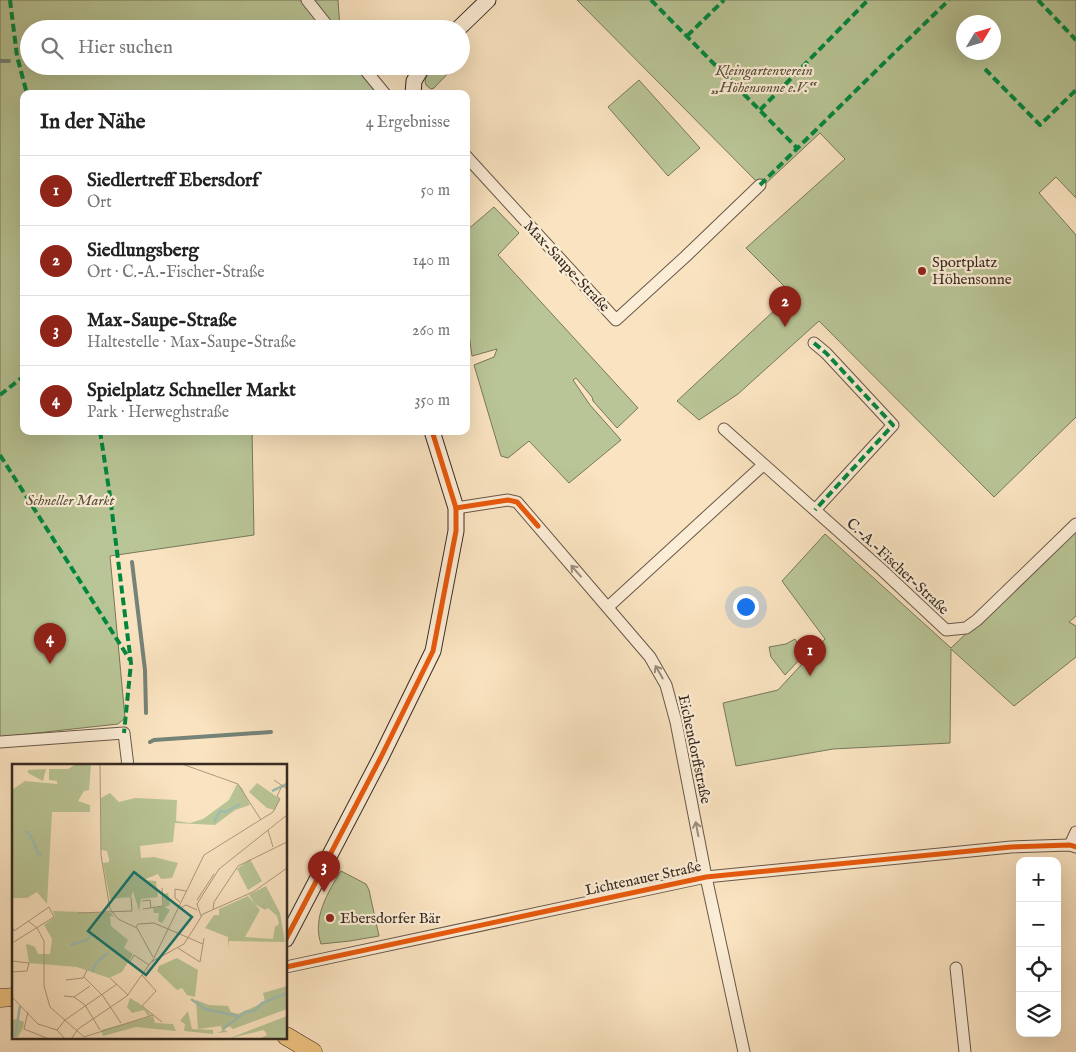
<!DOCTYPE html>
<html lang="de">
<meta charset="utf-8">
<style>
:root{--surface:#fff;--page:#f2f2f2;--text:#222;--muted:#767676;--line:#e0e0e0;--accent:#8f2418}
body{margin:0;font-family:"IM FELL English",serif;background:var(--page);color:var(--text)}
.controls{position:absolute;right:15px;bottom:15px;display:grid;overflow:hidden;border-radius:10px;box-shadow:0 5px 20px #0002}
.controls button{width:45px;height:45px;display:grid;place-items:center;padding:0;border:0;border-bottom:1px solid var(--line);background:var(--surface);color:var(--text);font:25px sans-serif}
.compass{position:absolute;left:956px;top:15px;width:45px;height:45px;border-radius:50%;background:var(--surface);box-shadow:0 5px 20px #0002;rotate:52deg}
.you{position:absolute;left:745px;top:606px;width:18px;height:18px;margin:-12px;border:4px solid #fff;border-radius:50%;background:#1a73e8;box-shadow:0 0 0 8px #1a73e833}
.badge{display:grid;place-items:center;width:32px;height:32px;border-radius:50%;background:var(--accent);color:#fff;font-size:16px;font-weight:700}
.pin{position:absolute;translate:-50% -41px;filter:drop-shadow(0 1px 2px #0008)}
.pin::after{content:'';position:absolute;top:26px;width:18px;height:15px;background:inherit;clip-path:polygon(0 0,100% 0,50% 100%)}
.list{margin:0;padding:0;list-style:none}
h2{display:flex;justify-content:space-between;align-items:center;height:65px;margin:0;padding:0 20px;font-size:21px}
h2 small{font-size:16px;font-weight:400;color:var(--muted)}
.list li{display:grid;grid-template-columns:32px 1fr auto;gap:15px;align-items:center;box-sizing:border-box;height:70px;padding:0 20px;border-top:1px solid var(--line)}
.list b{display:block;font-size:19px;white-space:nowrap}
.list p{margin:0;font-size:16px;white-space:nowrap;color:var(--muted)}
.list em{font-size:16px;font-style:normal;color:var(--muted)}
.icon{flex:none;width:28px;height:28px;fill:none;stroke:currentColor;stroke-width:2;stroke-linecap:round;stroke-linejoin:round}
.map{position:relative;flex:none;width:1076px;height:1052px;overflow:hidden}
.search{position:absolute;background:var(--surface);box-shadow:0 5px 20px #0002;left:20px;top:20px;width:450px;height:55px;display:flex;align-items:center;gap:12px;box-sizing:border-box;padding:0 18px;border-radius:28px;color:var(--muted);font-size:19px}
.panel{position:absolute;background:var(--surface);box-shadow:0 5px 20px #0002;left:20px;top:90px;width:450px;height:345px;border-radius:10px}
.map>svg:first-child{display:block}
</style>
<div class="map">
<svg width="1076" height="1052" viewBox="0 0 1076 1052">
<rect width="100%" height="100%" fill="#fae3c0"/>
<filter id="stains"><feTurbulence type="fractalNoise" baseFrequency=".004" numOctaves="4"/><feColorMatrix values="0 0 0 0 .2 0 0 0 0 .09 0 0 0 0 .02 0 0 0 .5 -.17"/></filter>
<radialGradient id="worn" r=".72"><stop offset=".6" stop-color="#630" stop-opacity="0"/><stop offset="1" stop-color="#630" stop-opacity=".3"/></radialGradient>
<g fill="#b9c596" stroke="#78785c" fill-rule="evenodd">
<polygon points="0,0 338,0 340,29 29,29 29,66 365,66 389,94 24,94 24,431 252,431 254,535 110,556 125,718 118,724 0,737"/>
<path d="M577,0H1076V198L1056,177L1039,193L1076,235V417L994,497L819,321L738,394L699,420L677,401L792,294L746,248L845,159L820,133L762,187ZM964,22H994V52H964Z"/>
<polygon points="430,66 455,66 434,88 431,89 426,85 425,81"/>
<polygon points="639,80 700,148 668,176 608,107"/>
<polygon points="494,207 519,233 498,255 638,408 617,428 593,401 592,397 576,378 573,380 590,405 621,440 569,483 529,441 508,458 501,456 474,365 494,357 497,349 472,356 466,312 466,231"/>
<polygon points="1076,529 1076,616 1069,622 1076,626 1076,657 1014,706 951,649 950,743 833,749 736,766 723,703 778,690 825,639 782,581 825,534 951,648"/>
<polygon points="795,639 801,649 801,658 785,675 771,657 769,647 786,644"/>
<path d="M341,871L366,884L369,890L379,936L350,941L321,944C312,918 328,892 341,871Z"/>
</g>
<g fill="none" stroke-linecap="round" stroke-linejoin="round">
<g stroke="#758378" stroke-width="4">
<polyline points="0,61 9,61"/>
<polyline points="132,562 145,670 146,713"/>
<polyline points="150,742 154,740 271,732"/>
</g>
<g stroke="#685849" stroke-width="13">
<g id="street">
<polyline points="307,0 330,29"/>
<polyline points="362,66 385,94"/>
<polyline points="466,156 616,320 685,257 760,185"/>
<polyline points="814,343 826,353 893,425 815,510"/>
<polyline points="724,429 881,569 946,630 966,628 977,620 1076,524"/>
<polyline points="456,508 508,500 517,502 650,657 666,685 676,722 706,877 744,1052"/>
<polyline points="608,607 763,465"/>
<polyline points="0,742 124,733 128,766"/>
<polyline points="1070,845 1076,832"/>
<polyline points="286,967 706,877 1011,847 1070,845 1076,847"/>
<polyline points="956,968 965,1052"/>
</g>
</g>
<g stroke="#372a21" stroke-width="17">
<g id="secondary">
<polyline points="458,29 488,0"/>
<polyline points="413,94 414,81 423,66"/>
<polyline points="286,939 381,757 433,651 456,531 456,508 432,431"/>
</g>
</g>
<g stroke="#372a21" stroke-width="19">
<g id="primary">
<polyline points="0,998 14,997"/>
<polyline points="286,1036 313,1052"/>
</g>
</g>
<use href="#street" stroke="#fcedd6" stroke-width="11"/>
<use href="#secondary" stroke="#fcedd6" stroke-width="15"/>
<use href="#primary" stroke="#edc280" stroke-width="18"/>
<g stroke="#00873e" stroke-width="4" stroke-dasharray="8 4" stroke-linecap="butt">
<polyline points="10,0 17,56 27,94"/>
<polyline points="651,0 797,148"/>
<polyline points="1038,0 1076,40"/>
<polyline points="687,36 724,0"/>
<polyline points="985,69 1040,125 1076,90"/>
<polyline points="760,110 868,0"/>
<polyline points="760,185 888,59 949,0"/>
<polyline points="814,343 826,353 893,425 815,510"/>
<polyline points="0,395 24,376"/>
<polyline points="100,431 110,496 131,663 124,733"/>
<polyline points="0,455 130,660"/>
</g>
<g stroke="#fcedd6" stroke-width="8">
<g id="cycleway">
<polyline points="456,508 508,500 517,502 538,526"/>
<polyline points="286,939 381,757 433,651 456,531 456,508 432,431"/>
<polyline points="286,967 706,877 1011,847 1070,845 1076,847"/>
</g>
</g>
<use href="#cycleway" stroke="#e8590c" stroke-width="5"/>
</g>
<defs><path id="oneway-shaft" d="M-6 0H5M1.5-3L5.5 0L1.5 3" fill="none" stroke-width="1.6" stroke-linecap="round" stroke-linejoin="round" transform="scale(1.25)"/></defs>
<g stroke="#9a8c7c">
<use href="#oneway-shaft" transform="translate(576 571) rotate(-131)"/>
<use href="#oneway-shaft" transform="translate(659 672) rotate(-120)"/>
<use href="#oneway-shaft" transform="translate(697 829) rotate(-101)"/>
</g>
<g fill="#8f2418" stroke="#fcedd6" stroke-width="2">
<circle cx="922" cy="271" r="5"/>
<circle cx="330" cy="918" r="5"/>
</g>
<g text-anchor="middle" stroke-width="4.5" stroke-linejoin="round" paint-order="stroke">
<g font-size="15" font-style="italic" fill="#58513e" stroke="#fcedd6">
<text x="764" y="75">Kleingartenverein<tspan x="764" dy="17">„Höhensonne e.V.“</tspan></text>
<text x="70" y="505">Schneller Markt</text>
</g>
<g font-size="15" fill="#372a21" stroke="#fcedd6" text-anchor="start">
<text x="932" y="267">Sportplatz<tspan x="932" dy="17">Höhensonne</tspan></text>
<text x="340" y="923">Ebersdorfer Bär</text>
</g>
<g font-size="15" fill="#372a21" stroke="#fcedd6">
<text transform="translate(567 266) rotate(47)" y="5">Max-Saupe-Straße</text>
<text transform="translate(898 566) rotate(43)" y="5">C.-A.-Fischer-Straße</text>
<text transform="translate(695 749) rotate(78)" y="5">Eichendorffstraße</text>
<text transform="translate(643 878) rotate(-12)" y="5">Lichtenauer Straße</text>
</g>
</g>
<g transform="translate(12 764)">
<rect width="275" height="275" fill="#fae3c0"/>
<path d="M64,0H79L77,26L72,27L66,37L78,41V48H40L35,140L25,128L15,134H0V26L13,17L45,20V17L37,16V5H56ZM34,5L31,17L16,9V6ZM245,19L268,35L263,46L255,44L237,28ZM225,20L230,24L238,41L223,46L203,61L163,59L161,78L128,82L129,94L142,93L166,99L160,114L149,115L146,110L131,116L144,117L146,133L129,135L127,147L121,127L119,133L98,135L91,99L97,98V95L95,87L89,86V34L98,29L107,38L123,34L165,36L164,57L178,59L191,55L217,36ZM238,95L250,117L236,126L225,105ZM254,122L268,149L273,178L217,177L216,185V173L193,164L202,151H207V145L236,132L248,146L233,173L261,175L263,163L267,160L265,152L256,144L253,146L243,140L237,131ZM156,129L158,141L153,143L158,146L150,159L146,157L147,149H142L141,144L152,142L151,130ZM41,147L99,149L102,153L98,152L99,162L116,176L112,184L121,190L110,208L97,214L65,203L17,199L14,181L16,180L23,183L26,190H38L40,175L32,161L43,153ZM165,194L186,206L183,233L175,231L170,224L165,226L145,207L147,202ZM275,222V245L221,265L217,262L212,266L216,268L205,269L210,267L209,262L186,265L184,236L197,241L216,242L219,248L226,250L253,238L251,229ZM118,234L128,240L139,251L136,252L132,246L120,249L115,243ZM176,247L180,265L201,266V270L172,267L173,260L168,257ZM141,252L143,259L161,260L164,267L124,263L91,272L89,266ZM275,252V275H247L255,271L252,266L218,274ZM5,255L12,258L11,264L6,273H0V256Z" fill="#b9c596"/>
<path fill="none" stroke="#9ebeb2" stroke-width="2.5" d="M260,27L275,20M202,58L208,47L214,48L228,40M13,67L17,69L27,90L30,91M58,181L75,176L80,169M80,208L84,199L96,189M179,235L193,245L226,252M211,265L233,248L242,247L250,239L275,229M3,273L8,242"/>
<path fill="none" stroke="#ac9980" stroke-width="1" d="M88,0L89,91L98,145L106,155L125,164L141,193M170,0L226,20L249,56M262,16L275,25M256,66L261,83M185,136L202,110M130,137L138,136L139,144M168,138L163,134V125L174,127M168,144L174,141L185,146M131,145L151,142L150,124M201,145L202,138L226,102L275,78M66,149L120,147L119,133M189,152L185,140L207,105L275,51M16,157L25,164L32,177V222L38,243L72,273L141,251M0,163L2,167L37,143L42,153L0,179M124,163L126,160L142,159L191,180M166,184L188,198L192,174M0,197L17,199L15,207L0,208M140,198L192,91L261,48L268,35L265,32L270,22M117,199L122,191L137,201M130,211L144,227L130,242L150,258M72,213L91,232L109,259M98,214L116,231M54,216L71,214L75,206M52,232L62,233L78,222M0,233L26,260L45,266L53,275M62,233L73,241L88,266M16,248L12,265L37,275M45,266L53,256L105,220M59,275L66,265L115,232L139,198L172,180L191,150L241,128L275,104"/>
<path fill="#0f766e" fill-opacity="0.15" stroke="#0f766e" stroke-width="2.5" d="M122,108L180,153L134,211L76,167Z"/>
<rect width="275" height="275" fill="none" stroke="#372a21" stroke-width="2.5"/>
</g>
<rect width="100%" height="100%" filter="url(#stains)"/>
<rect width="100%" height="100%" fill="url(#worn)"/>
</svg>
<div class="controls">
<button>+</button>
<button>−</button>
<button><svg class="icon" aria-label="locate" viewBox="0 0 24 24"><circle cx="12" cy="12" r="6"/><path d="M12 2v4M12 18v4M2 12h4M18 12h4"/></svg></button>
<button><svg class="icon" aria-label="layers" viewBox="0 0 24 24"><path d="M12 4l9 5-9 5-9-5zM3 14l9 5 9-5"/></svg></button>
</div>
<svg class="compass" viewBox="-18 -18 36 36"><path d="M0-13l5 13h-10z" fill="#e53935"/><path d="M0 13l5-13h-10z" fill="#767676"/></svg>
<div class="you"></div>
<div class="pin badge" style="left:810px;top:676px">1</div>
<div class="pin badge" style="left:785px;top:327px">2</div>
<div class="pin badge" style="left:324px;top:892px">3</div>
<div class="pin badge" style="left:50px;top:664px">4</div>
<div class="search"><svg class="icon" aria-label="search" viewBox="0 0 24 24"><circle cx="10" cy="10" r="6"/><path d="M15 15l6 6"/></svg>Hier suchen</div>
<section class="panel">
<h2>In der Nähe<small>4 Ergebnisse</small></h2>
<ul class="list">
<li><span class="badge">1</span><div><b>Siedlertreff Ebersdorf</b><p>Ort</p></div><em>50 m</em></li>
<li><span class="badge">2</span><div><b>Siedlungsberg</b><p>Ort · C.-A.-Fischer-Straße</p></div><em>140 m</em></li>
<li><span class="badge">3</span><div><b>Max-Saupe-Straße</b><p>Haltestelle · Max-Saupe-Straße</p></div><em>260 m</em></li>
<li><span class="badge">4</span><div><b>Spielplatz Schneller Markt</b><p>Park · Herweghstraße</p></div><em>350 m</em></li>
</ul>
</section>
</div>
